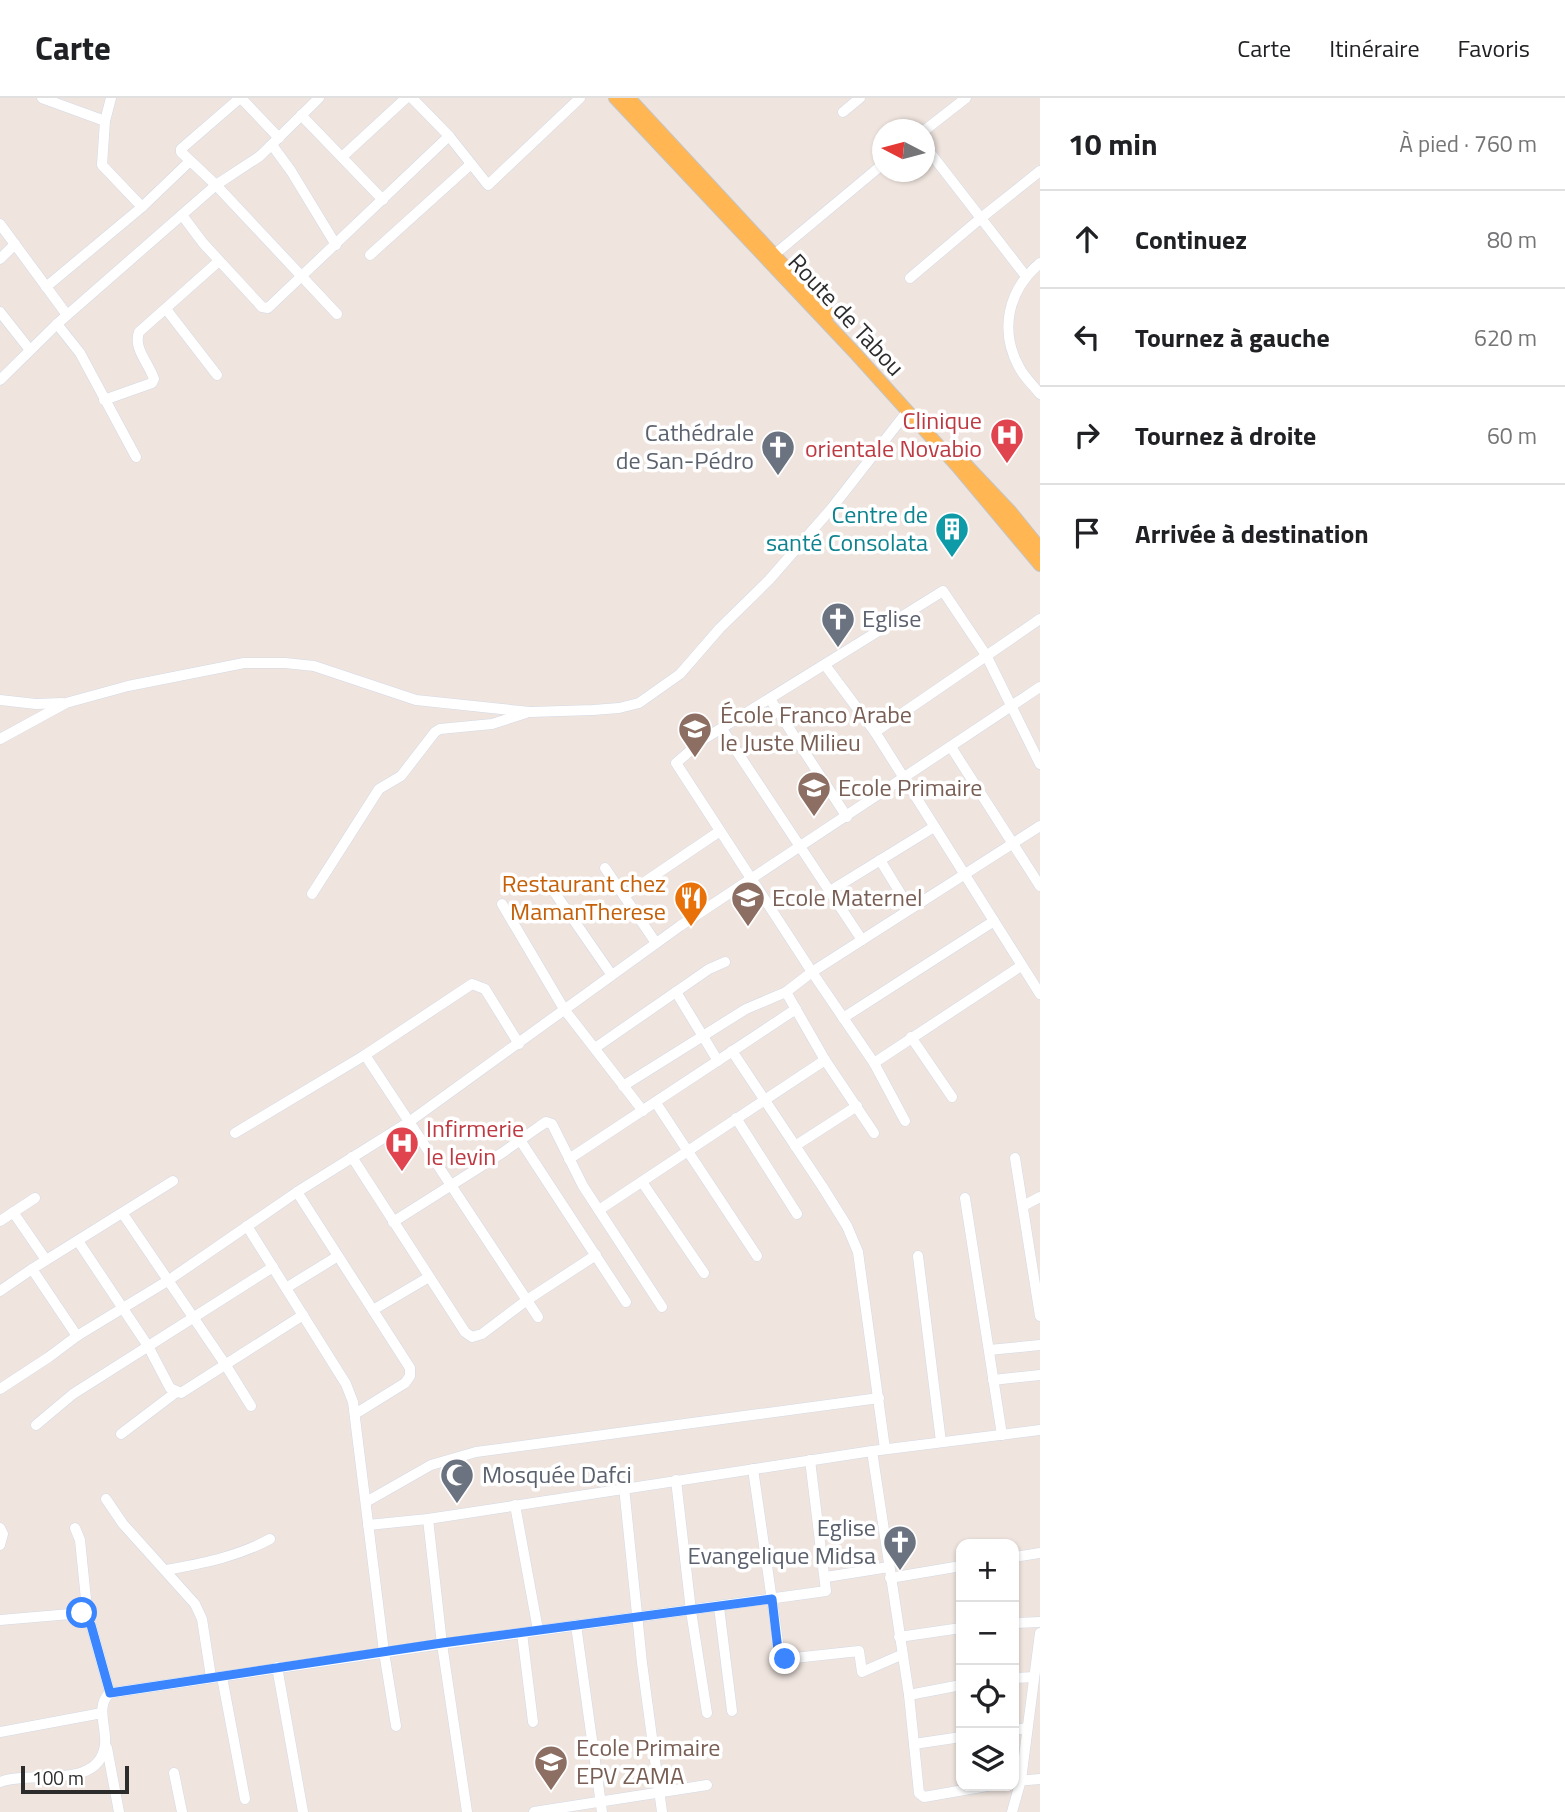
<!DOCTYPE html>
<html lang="fr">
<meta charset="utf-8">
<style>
:root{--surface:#fff;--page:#f2f2f2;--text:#202124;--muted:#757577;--line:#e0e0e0}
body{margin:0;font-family:"Titillium Web",sans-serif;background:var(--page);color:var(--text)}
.controls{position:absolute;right:21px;bottom:21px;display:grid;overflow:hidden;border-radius:14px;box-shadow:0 2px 5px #0004}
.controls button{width:63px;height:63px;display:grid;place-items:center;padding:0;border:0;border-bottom:2px solid var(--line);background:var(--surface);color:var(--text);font:35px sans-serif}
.compass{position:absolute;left:872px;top:21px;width:63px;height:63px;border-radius:50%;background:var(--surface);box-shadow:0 2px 5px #0004;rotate:276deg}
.scale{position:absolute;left:21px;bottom:18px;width:108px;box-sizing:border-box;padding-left:7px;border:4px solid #2c2c2c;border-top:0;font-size:19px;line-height:24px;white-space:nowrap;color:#2c2c2c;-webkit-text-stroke:5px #fff;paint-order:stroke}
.stop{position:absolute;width:21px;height:21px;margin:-16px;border:5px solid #3b85ff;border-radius:50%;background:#fff}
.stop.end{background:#3b85ff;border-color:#fff;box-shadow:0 2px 7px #0008}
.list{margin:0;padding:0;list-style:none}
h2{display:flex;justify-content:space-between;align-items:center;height:91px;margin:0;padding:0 28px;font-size:30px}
h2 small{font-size:23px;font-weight:400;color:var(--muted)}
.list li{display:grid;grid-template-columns:46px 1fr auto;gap:21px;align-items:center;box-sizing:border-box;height:98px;padding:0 28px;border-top:2px solid var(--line)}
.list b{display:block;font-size:26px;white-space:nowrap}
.list em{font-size:23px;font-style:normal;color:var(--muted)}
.icon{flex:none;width:38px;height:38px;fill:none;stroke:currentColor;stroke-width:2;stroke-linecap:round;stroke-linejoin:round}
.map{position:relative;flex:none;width:1040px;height:1714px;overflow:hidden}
header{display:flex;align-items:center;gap:42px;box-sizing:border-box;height:98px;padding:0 35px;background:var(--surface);border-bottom:2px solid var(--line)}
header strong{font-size:33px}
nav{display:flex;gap:38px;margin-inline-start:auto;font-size:24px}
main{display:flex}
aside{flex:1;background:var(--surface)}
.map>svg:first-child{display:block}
</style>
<header>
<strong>Carte</strong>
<nav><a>Carte</a><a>Itinéraire</a><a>Favoris</a></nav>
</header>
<main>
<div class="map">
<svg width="1040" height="1714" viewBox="0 0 1040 1714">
<rect width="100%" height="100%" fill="#efe4de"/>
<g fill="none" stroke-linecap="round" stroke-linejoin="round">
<g stroke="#d3dae6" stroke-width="11">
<g id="minor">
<polyline points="42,0 105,23"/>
<polyline points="111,0 105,23 102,67 142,109"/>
<polyline points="240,0 181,51 181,54 216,87 337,216"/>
<polyline points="241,0 279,40"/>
<polyline points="412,0 449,38 488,87 580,0"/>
<polyline points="843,14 860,0"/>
<polyline points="301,17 383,102"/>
<polyline points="925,32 966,0"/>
<polyline points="272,47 291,73 336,147"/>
<polyline points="925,48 1025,177"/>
<polyline points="342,59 406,0"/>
<polyline points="182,117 203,145 262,209 268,210 449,38"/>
<polyline points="0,126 67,217"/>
<polyline points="775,156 883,66"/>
<polyline points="370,157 471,66"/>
<polyline points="0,161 15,146"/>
<path d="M1040,165C1008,192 999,232 1019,269C1024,279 1033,287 1040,296"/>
<polyline points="910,180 981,120 1040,73"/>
<polyline points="46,189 142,109 190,63"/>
<polyline points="166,211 217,277"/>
<polyline points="0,214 30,252"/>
<polyline points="57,226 80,255 136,359"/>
<polyline points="0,282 57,226 216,87 260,58 319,0"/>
<path d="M104,302L152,285L154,281C149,265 133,251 139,234L219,163"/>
<polyline points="825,567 875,634 1040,896"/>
<polyline points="770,601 847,719"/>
<polyline points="0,602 36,606 62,605"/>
<polyline points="722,631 862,842"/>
<polyline points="875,634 1040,521"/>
<polyline points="0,641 66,605 128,588 244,565 285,565 314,568 416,602 530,614 593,612 619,610 639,605 680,576 720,530 769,482 831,411 906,315"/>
<polyline points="951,649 1040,788"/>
<polyline points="880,762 910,811"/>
<polyline points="605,770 656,845"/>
<polyline points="548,785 611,876"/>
<polyline points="830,793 934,729"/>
<polyline points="312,796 379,691 401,678 435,634 440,631 492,626 526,615"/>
<polyline points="624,798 720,733"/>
<polyline points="502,806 564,911 643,1013"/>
<polyline points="676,894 718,963"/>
<polyline points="786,894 825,962 874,1035"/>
<polyline points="843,920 994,823"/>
<polyline points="911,939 952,999"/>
<polyline points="595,950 709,871 725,864"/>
<polyline points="732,953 822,1088 847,1128 858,1154 885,1351"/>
<polyline points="365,957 472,886 485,891 519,946"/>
<polyline points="874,965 1021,868"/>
<polyline points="623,988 746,911 786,894 812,874 1040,728"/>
<polyline points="656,1005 757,1158"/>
<polyline points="736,1020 797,1116"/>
<polyline points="905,1023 874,965 812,874 676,665 704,641 943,493 986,557 1040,666"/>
<polyline points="235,1035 365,957 538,1219"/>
<polyline points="520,1042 626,1204"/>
<polyline points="795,1048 857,1008"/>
<polyline points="352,1059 465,1234 472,1239 482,1236 527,1202 596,1157"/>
<polyline points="1015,1060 1040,1218"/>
<polyline points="569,1061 796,911"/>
<polyline points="642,1084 704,1175"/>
<polyline points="297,1094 410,1270 410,1278 405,1285 355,1316"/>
<polyline points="965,1100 1002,1337"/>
<polyline points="1023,1108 1040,1099"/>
<polyline points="599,1112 825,962"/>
<polyline points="13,1114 46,1162"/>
<polyline points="123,1116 225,1266 251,1308"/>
<polyline points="0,1123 35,1100"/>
<polyline points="393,1124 502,1055 540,1028 546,1024 552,1026 583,1088 662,1209"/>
<polyline points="247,1128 346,1286 353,1304 384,1554 396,1628"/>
<polyline points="78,1143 148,1248 170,1290 181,1295 303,1217"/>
<polyline points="918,1158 941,1344"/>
<polyline points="32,1171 173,1083"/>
<polyline points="286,1190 338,1158"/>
<polyline points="0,1193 32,1171 77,1238 169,1182 297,1094 409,1024 680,828 1040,589"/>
<polyline points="373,1212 429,1179"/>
<polyline points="989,1252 1040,1247"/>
<polyline points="993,1282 1040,1277"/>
<polyline points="0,1291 49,1259 77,1238"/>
<polyline points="36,1327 73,1296 273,1169"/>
<polyline points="121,1336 175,1295"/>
<polyline points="872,1353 909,1597 919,1695 924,1699 987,1688"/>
<polyline points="753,1371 780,1558 785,1561 859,1553 862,1574 901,1557"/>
<polyline points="676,1382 691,1513 707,1615"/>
<polyline points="624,1389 642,1565 662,1714"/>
<polyline points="106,1401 123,1426 195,1506 202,1521 211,1579"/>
<polyline points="366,1404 431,1367 476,1354 879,1300"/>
<polyline points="515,1407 538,1532"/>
<polyline points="428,1421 442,1546 467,1714"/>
<polyline points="368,1427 428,1421 872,1353 1040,1332"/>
<polyline points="0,1430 3,1436 0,1447"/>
<polyline points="75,1430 80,1442 88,1521"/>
<polyline points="1014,1459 1040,1455"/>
<path d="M167,1472C203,1465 237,1459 270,1441"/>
<polyline points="826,1479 889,1469"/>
<polyline points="890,1480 961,1468"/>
<polyline points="719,1509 732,1613"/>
<polyline points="0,1522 82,1515 91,1527 110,1595"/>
<polyline points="1014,1525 1040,1524"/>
<polyline points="576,1527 602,1714"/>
<polyline points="522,1535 533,1624"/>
<polyline points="899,1539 961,1530"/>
<polyline points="277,1569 303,1714"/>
<polyline points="222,1579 245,1701"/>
<polyline points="1014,1580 1034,1579"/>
<polyline points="909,1597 961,1587"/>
<polyline points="1014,1632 1027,1630"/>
<polyline points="0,1634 102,1615"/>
<polyline points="914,1646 961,1639"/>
<polyline points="107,1650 119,1714"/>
<polyline points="174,1675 182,1714"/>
<polyline points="1016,1683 1040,1681"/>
<path d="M0,1684C31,1672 99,1693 105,1647C107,1630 95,1607 110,1595L442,1546L826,1493L810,1362"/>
<polyline points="534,1714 707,1687"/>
<polyline points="1012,1714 1021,1682 1040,1535"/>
</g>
</g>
<g stroke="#c4c4c4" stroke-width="14">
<g id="major">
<polyline points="615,0 855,255 957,368 1040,467"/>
<polyline points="629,0 829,216"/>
<polyline points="959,359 1010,413 1040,450"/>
</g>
</g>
<use href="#minor" stroke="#fff" stroke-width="10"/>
<use href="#major" stroke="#ffb653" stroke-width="12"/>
</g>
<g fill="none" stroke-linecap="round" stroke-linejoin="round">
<polyline stroke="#3b85ff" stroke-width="9" points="82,1515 91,1527 110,1595 442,1545 772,1501 778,1552 780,1558 785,1561"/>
</g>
<defs>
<g id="hospital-pin" transform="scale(1.75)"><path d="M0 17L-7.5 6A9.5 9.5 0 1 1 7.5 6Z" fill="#e0444e" stroke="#fff"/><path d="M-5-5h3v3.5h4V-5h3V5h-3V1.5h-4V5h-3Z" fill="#fff"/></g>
<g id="church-pin" transform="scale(1.75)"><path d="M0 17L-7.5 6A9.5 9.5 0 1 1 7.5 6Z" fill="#6b7280" stroke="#fff"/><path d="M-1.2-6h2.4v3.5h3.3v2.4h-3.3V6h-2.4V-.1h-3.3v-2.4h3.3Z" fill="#fff"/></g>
<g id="building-pin" transform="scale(1.75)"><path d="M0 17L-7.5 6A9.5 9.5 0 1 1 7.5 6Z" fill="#0f9aa8" stroke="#fff"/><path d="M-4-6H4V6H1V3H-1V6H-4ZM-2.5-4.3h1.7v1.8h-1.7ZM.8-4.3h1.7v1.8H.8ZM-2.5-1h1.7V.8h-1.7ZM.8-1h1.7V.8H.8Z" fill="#fff"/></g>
<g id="school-pin" transform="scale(1.75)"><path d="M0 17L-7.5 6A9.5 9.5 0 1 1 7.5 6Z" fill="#8d6e63" stroke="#fff"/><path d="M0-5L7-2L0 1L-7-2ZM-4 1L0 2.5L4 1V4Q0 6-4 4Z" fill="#fff"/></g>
<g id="restaurant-pin" transform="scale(1.75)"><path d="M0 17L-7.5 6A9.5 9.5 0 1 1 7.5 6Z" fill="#e8710a" stroke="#fff"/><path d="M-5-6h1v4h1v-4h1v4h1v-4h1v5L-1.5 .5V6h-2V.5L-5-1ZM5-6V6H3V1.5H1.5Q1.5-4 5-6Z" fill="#fff"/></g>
<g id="mosque-pin" transform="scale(1.75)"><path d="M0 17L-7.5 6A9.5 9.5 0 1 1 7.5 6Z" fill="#6b7280" stroke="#fff"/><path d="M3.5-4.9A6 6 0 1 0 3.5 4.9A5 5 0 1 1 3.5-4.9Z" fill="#fff"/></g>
</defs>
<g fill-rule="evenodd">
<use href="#hospital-pin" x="1007" y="337"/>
<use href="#church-pin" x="778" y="349"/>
<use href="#building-pin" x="952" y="431"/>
<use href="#church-pin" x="838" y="521"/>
<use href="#school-pin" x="695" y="631"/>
<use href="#school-pin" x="814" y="690"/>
<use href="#restaurant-pin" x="691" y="800"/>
<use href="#school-pin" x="748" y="800"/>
<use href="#hospital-pin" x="402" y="1045"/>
<use href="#mosque-pin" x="457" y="1377"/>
<use href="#church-pin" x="900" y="1444"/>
<use href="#school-pin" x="551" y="1664"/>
</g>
<g text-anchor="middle" stroke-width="7" stroke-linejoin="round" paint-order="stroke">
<g font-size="24" fill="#2c2c2c" stroke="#fff">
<text transform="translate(846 217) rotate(47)" y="8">Route de Tabou</text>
</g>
<g font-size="24" fill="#be3a42" stroke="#fff" text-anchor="end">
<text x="982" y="331">Clinique<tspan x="982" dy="28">orientale Novabio</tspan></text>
<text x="426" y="1039" text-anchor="start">Infirmerie<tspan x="426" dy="28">le levin</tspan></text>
</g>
<g font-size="24" fill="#5b616d" stroke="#fff" text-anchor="end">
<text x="754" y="343">Cathédrale<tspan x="754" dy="28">de San-Pédro</tspan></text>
<text x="862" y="529" text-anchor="start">Eglise</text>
<text x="482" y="1385" text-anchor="start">Mosquée Dafci</text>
<text x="876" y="1438">Eglise<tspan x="876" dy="28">Evangelique Midsa</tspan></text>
</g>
<g font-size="24" fill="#0d838f" stroke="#fff" text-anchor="end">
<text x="928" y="425">Centre de<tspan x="928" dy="28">santé Consolata</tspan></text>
</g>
<g font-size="24" fill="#785e54" stroke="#fff" text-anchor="start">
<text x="720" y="625">École Franco Arabe<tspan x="720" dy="28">le Juste Milieu</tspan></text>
<text x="838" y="698">Ecole Primaire</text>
<text x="772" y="808">Ecole Maternel</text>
<text x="576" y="1658">Ecole Primaire<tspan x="576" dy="28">EPV ZAMA</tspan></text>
</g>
<g font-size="24" fill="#c56008" stroke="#fff" text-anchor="end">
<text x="666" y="794">Restaurant chez<tspan x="666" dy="28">MamanTherese</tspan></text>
</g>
</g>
</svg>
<div class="controls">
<button>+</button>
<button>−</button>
<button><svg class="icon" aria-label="locate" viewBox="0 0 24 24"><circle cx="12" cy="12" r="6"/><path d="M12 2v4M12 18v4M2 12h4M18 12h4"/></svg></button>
<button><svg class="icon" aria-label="layers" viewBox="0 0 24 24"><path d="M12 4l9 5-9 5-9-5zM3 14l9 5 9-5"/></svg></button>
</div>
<svg class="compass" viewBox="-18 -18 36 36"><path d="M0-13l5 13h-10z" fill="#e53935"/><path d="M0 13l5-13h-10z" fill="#757577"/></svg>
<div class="scale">100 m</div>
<div class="stop" style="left:82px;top:1515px"></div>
<div class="stop end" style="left:785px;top:1561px"></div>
</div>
<aside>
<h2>10 min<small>À pied · 760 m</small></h2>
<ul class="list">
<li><svg class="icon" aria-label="ahead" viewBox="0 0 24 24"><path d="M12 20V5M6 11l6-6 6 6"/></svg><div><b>Continuez</b></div><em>80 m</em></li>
<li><svg class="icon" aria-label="left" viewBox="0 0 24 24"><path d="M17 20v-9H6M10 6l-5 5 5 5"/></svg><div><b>Tournez à gauche</b></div><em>620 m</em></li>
<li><svg class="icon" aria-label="right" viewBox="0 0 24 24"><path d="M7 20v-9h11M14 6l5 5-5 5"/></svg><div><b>Tournez à droite</b></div><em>60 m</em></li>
<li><svg class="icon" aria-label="arrive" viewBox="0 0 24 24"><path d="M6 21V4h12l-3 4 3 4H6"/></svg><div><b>Arrivée à destination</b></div></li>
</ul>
</aside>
</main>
